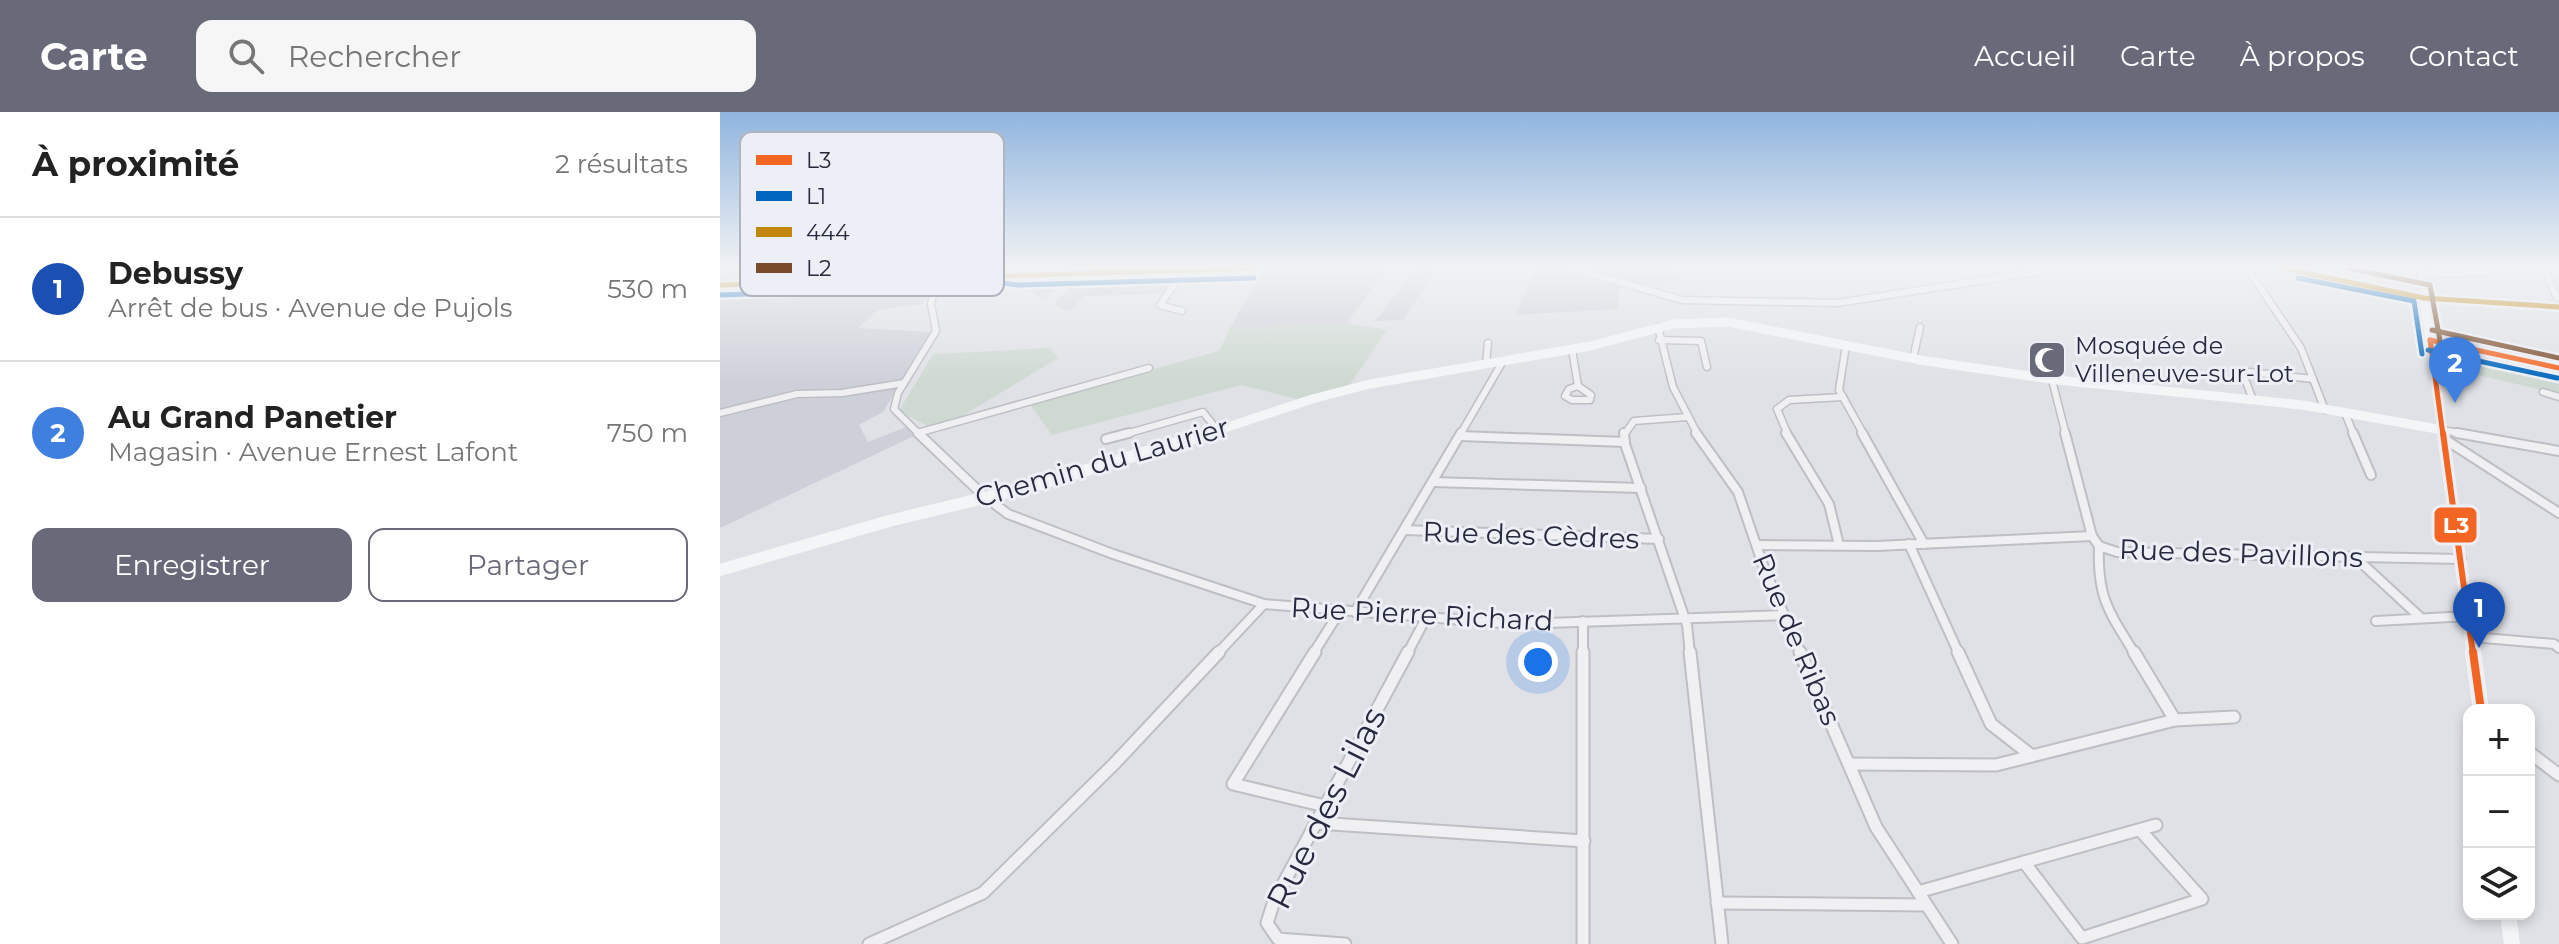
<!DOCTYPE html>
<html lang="fr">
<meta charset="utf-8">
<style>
:root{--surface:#fff;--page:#f6f6f6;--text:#222;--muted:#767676;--line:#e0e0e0;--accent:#686979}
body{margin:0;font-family:Montserrat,sans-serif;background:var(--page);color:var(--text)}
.controls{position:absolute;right:24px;bottom:24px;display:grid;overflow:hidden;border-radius:16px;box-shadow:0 4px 12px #0003}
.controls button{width:72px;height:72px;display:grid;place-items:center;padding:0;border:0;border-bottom:2px solid var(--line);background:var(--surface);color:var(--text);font:40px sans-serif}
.you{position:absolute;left:818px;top:550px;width:28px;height:28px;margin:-20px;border:6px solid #fff;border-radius:50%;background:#1a73e8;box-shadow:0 0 0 12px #1a73e833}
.badge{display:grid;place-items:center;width:52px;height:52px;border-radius:50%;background:var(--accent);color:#fff;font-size:26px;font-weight:700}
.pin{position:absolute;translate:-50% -66px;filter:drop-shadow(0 2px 4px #0008)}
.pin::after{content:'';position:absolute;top:42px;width:28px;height:24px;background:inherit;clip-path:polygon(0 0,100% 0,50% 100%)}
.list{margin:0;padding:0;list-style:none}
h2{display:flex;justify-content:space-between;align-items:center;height:104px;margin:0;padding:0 32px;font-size:34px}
h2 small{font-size:26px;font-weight:400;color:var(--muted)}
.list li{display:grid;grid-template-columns:52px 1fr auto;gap:24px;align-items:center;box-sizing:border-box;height:144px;padding:0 32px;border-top:2px solid var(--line)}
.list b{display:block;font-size:30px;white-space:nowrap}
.list p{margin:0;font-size:26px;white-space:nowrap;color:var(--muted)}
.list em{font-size:26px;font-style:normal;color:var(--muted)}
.actions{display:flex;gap:16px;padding:24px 32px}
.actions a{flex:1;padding:18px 0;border:2px solid var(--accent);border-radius:16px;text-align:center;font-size:28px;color:var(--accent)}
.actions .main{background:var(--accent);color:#fff}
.icon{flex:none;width:44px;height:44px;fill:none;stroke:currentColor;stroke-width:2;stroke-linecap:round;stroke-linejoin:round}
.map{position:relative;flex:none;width:1839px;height:832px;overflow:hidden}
header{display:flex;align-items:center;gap:48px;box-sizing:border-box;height:112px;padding:0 40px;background:var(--accent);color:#fff}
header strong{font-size:38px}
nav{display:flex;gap:44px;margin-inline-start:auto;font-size:28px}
.search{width:560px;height:72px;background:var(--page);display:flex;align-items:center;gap:20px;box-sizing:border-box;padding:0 28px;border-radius:16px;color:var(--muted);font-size:30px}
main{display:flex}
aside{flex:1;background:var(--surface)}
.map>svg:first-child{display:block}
</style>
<header>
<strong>Carte</strong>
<div class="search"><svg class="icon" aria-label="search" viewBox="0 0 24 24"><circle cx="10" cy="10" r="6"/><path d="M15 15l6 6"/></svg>Rechercher</div>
<nav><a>Accueil</a><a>Carte</a><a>À propos</a><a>Contact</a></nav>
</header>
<main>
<aside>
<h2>À proximité<small>2 résultats</small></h2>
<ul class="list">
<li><span class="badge" style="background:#1a4fb4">1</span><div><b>Debussy</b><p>Arrêt de bus · Avenue de Pujols</p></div><em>530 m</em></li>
<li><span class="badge" style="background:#3f7fe0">2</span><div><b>Au Grand Panetier</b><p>Magasin · Avenue Ernest Lafont</p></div><em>750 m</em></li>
</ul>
<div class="actions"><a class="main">Enregistrer</a><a>Partager</a></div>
</aside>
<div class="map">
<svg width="1839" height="832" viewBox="0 0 1839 832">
<rect width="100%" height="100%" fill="#e0e1e6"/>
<g fill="#ced0d9">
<polygon points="0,156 462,156 443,182 364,184 350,200 334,192 359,165 343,165 323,187 297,171 259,181 251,174 208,181 204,192 158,198 138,216 211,220 163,300 139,313 148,330 186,315 196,323 0,416"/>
<polygon points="544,156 668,156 626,211 510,216"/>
<polygon points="696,156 717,156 683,208 655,209"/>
<polygon points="816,156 954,156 962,169 923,175 900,168 898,197 796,203"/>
</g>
<g fill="#ced9d1">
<polygon points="626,211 667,218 629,274 581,288 521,273 332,323 309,291 499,239 510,216"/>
<polygon points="331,236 338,246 239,306 211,316 179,299 213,242"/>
<polygon points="1731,246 1839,272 1839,282 1737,258"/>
</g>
<polygon fill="#c6c7cd" points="404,168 396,179 386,183 365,184 377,170"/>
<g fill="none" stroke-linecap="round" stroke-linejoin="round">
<g stroke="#bebfc4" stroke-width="9">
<g id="street-far2">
<polyline points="852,156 962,188 1117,191 1342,156"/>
<polyline points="1527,156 1581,236 1605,298"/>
<polyline points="1700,156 1703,175"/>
<polyline points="1824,156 1837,186"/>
<polyline points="1700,163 1781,159 1781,156"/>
<polyline points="462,199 440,193 464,158"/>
<polyline points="938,215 953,275 978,323"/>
<polyline points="939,228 981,229 987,255"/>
<polyline points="1710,228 1839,256"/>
<polyline points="1126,233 1119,278 1144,323"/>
<polyline points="852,237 858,274"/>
<polyline points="1193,247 1200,215"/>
<polyline points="766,252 768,231"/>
<polyline points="1332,268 1346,323"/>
<polygon points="858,274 871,283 870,288 852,288 845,284 849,277"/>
<polyline points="1823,280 1839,285"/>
<polyline points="1533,288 1523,262 1529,260 1593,267"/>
<polyline points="0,301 77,282 122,281 184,271"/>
<polyline points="1625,301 1634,323"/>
<polyline points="1723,318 1748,323"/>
<polyline points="201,320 429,256"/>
<polyline points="200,323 174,297 178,281 216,219 211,192 217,165"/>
<polyline points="402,323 483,300 498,319"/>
<polyline points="740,323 783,249"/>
<polyline points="904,323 914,309 967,305"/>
<polyline points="1068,323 1057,297 1069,288 1123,285"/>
</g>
</g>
<g stroke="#bebfc4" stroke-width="12">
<g id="street-far1">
<polyline points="198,321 264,384 288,402 393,442 544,492 794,512 1065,503"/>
<polyline points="904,321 905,332 967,513 970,542"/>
<polyline points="976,321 1018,380 1044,456 1081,542"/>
<polyline points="1066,321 1109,392 1119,433"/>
<polyline points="1142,321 1204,432"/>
<polyline points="1345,321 1372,424 1379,434 1397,440 1741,447"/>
<polyline points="1633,321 1651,363"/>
<polyline points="1737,321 1839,339"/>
<polyline points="740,324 905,330"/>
<polyline points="386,327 409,321"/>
<polyline points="1726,328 1839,401"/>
<polyline points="713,370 921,376"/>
<polyline points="684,418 939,427"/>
<polyline points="1189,432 1239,542"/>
<polyline points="1037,433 1156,434 1372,424"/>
<path d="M1379,434C1377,486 1389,500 1415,542"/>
<polyline points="1635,445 1701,506"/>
<polyline points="635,500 741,321"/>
<polyline points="863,509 863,542"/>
<polyline points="1656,509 1749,504"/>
<polyline points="1752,525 1834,532 1839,536"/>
<polyline points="497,542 544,492"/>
<polyline points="593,542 620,499"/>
<polyline points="687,542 706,506"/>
</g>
</g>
<g stroke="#bebfc4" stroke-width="15">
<g id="street">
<polyline points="595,540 513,672 605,694"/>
<polyline points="863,540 863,832"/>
<polyline points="970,540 1002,832"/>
<polyline points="1080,540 1156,715 1232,832"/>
<polyline points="1238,540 1271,612 1312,644"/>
<polyline points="1414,540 1455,608"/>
<polyline points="1809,640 1839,663"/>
<polyline points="1129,652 1276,653 1455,608 1514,605"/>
<polyline points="597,711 864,729"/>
<polyline points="1420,718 1482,787 1362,826 1304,750 1436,713"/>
<polyline points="1198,780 1304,750"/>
<polyline points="997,791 1206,793"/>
<polyline points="149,832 263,781 395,651 499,540"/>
<polyline points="625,832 558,827 547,811 554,789 688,540"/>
</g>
</g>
<use href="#street-far2" stroke="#f0f0f2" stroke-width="6"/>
<use href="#street-far1" stroke="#f0f0f2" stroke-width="8"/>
<use href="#street" stroke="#f0f0f2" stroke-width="11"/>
<g stroke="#f4f5f6" stroke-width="9">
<polyline points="1562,156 1704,186 1839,195"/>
<polyline points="240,164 299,165 534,156"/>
<polyline points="0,173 224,166 244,162"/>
<polyline points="1703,181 1712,241"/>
<polyline points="1714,253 1723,323"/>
<polyline points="484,323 592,287 650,272 870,234 953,212 1008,210 1200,248 1337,268 1582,293 1723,318"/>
</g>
<g stroke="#f4f5f6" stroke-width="12">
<polyline points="1723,321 1753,542"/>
<polyline points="0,458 169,409 317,373 490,321"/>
</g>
<g stroke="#f4f5f6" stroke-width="16">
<polyline points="1753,540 1761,598"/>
<polyline points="1788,802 1792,832"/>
</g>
<g stroke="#edeff6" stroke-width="10">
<g id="bus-1-far2">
<polyline points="1710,228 1723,323"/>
<polyline points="1710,228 1839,256"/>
</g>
</g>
<g stroke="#edeff6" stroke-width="12">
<polyline id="bus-1-far1" points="1723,321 1753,542"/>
</g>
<g stroke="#edeff6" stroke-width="14">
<polyline id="bus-1" points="1753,540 1761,598"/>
</g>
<g stroke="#edeff6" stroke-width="10">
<g id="bus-2">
<polyline points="250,166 297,173 534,166"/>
<polyline points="1578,166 1694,189 1702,242"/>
<polyline points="0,183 165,177 223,167"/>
<polyline points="1708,238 1837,266"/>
</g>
</g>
<g stroke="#edeff6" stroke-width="10">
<g id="bus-3">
<polyline points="1562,156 1704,186 1839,195"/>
<polyline points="0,173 534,156"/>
</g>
</g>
<g stroke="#edeff6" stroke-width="10">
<g id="bus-4">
<polyline points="1628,156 1710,173 1722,240"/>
<polyline points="1712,218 1839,246"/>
</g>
</g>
<use href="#bus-1-far2" stroke="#f26522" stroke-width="5"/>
<use href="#bus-1-far1" stroke="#f26522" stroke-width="6"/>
<use href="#bus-1" stroke="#f26522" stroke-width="8"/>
<use href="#bus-2" stroke="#0065bd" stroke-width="5"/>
<use href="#bus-3" stroke="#c38710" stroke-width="5"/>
<use href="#bus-4" stroke="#7a4b2a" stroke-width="5"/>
</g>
<linearGradient id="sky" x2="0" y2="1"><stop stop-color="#90b5df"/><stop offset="0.57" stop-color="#f1f2f4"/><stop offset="1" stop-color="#f1f2f4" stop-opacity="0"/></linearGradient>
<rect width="1839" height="272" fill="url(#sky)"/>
<defs>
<g id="mosque-square" transform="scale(2)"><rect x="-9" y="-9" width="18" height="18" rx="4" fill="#686979" stroke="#edeff6"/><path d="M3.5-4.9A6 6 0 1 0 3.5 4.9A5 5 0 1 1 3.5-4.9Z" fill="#fff"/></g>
</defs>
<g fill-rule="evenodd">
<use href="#mosque-square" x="1327" y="248"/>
</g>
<g text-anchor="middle" stroke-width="6" stroke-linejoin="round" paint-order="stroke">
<g font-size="24" fill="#27293f" stroke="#edeff6" text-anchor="start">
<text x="1355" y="242">Mosquée de<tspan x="1355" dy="28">Villeneuve-sur-Lot</tspan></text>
</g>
<g font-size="28" fill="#27293f" stroke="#edeff6">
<text transform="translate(382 350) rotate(-16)" y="10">Chemin du Laurier</text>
<text transform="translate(811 423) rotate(2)" y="10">Rue des Cèdres</text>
<text transform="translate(1521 441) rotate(2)" y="10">Rue des Pavillons</text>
<text transform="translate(702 502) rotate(3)" y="10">Rue Pierre Richard</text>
<text transform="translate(1077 527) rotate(67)" y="10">Rue de Ribas</text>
</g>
<g font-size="34" fill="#27293f" stroke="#edeff6">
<text transform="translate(606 696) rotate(-63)" y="12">Rue des Lilas</text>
</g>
</g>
<rect x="20" y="20" width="264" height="164" rx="12" fill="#edeff6" stroke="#b2b4bf" stroke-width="2"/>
<rect x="36" y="43" width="36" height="10" fill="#f26522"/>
<rect x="36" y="79" width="36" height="10" fill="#0065bd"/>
<rect x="36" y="115" width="36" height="10" fill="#c38710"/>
<rect x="36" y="151" width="36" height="10" fill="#7a4b2a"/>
<g font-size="22" fill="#27293f">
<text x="86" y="56">L3</text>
<text x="86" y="92">L1</text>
<text x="86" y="128">444</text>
<text x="86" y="164">L2</text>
</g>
<rect stroke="#edeff6" stroke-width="3" x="1713" y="394" width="45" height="38" rx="8" fill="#f26522"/>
<g font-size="22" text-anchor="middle" font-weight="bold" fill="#fff">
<text x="1736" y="421">L3</text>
</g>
</svg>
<div class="controls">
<button>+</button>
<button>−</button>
<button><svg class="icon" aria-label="layers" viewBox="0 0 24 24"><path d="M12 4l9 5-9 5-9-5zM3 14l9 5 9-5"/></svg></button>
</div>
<div class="you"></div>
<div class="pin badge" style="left:1759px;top:536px;background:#1a4fb4">1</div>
<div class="pin badge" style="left:1735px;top:291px;background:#3f7fe0">2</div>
</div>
</main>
